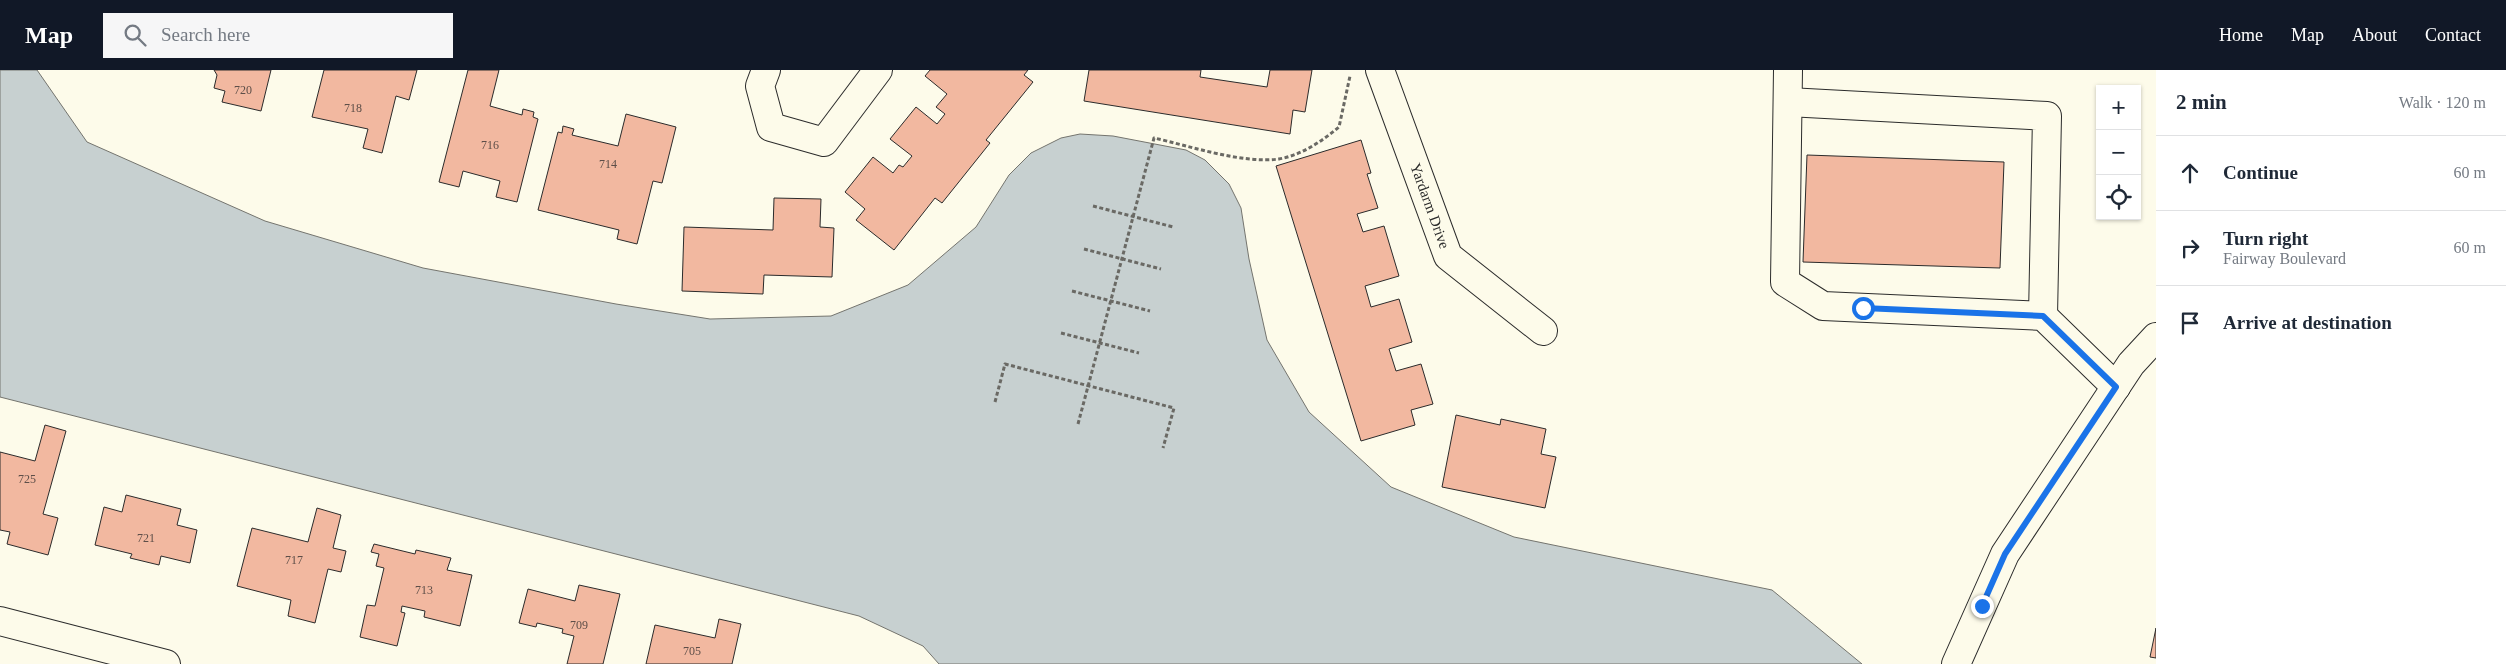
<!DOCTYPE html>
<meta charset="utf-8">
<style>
:root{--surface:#fff;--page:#f6f6f7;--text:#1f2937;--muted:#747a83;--line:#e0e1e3;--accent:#111827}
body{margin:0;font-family:Georgia,serif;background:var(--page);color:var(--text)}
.controls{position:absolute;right:15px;top:15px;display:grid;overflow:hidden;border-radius:0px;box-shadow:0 1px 4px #0004}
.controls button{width:45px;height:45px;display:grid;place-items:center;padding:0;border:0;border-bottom:1px solid var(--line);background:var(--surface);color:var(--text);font:25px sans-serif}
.stop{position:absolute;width:15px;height:15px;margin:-11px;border:4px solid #1a73e8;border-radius:50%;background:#fff}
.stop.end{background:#1a73e8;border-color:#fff;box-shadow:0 1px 5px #0008}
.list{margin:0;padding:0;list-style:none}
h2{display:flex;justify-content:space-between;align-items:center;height:65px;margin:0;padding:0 20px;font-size:21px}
h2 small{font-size:16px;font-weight:400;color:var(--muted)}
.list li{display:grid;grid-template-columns:32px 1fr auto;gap:15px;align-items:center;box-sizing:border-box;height:75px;padding:0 20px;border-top:1px solid var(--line)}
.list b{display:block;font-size:19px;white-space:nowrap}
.list p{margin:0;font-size:16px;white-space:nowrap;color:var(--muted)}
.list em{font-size:16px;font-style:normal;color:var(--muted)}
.icon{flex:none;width:28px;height:28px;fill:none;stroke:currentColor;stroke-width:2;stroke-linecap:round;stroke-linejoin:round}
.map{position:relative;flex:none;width:2156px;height:594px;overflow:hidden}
header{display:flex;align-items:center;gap:30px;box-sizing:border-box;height:70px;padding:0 25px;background:var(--accent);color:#fff}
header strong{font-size:24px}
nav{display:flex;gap:28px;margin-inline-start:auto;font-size:18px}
.search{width:350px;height:45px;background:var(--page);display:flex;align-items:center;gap:12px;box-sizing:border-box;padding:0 18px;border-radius:0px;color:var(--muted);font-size:19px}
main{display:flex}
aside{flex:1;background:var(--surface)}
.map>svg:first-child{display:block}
</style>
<header>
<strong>Map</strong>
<div class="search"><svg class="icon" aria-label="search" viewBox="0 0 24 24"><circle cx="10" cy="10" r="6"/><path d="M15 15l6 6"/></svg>Search here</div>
<nav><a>Home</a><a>Map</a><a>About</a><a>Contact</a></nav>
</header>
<main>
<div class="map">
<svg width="2156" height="594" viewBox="0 0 2156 594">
<rect width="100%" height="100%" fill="#fdfbea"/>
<polygon fill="#c7d0d0" stroke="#74746e" points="0,0 37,0 87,72 265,151 423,198 616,234 710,249 831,246 908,215 976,157 1009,105 1031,83 1061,68 1080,64 1113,66 1186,80 1205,90 1229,114 1241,138 1249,189 1267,270 1309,342 1391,417 1514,467 1772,520 1862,594 939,594 923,576 859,546 0,327"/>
<g fill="#f2b8a0" stroke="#2b2b2b">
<polygon points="214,0 271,0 261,41 222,32 225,21 214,18 217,5"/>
<polygon points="324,0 417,0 409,30 396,26 382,83 363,78 368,59 312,47"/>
<polygon points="468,0 499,0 490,36 522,45 523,39 534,42 533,47 538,49 517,132 496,127 500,111 463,101 459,117 439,112"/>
<polygon points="930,0 1028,0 1024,5 1033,12 986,70 990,73 942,133 935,128 894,180 856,150 865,139 845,122 873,87 893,103 899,95 903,97 912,86 890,69 916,37 937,54 945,44 936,37 947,24 925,6"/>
<polygon points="1089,0 1201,0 1200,7 1267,17 1270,0 1312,0 1305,42 1293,40 1290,64 1084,31"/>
<polygon points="626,44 676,57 662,113 653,111 637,174 617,169 619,160 538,140 558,62 562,63 563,56 574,59 572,65 618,76"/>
<polygon points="1361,70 1371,103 1367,104 1378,138 1357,144 1363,162 1384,156 1399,206 1365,216 1371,237 1399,229 1412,272 1389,279 1396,301 1421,294 1433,334 1411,340 1415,355 1361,371 1276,96"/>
<polygon points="1807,85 2004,92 2000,198 1803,192"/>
<polygon points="774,128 821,129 820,157 834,158 832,207 764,205 763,224 682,221 684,157 773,160"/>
<polygon points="1456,345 1500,355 1501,349 1546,359 1541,384 1556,387 1545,438 1442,417"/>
<polygon points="45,355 66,361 43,444 58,448 48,485 7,474 10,462 0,460 0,382 35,391"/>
<polygon points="126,425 181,439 177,455 197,460 190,493 161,486 159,495 130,488 132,484 95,475 104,437 122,442"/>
<polygon points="317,438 341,445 333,478 346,481 341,502 328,499 315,553 288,546 291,530 237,516 252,458 308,472"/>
<polygon points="374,474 415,484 416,480 451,488 447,500 472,505 460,556 424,547 425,541 402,536 401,542 405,543 397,576 360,567 367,535 375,536 384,498 376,496 379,484 371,482"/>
<polygon points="579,515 620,524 603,594 567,594 574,566 562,563 563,559 537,553 536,557 519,553 528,519 575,531"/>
<polygon points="719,549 741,554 732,594 646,594 655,555 715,568"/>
<polygon points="2156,558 2156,588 2150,587"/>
</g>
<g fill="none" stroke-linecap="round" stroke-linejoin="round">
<g stroke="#2b2b2b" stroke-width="30">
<g id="minor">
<polyline points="766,0 760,16 771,57 824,72 878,0"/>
<polyline points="1380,0 1448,186 1543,261"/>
<polyline points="1788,0 1785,212 1823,236 2043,246 2116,317"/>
<polyline points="1788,32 2047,46 2043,246"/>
<polyline points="0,551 166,594"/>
<polyline points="1956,594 2005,484 2131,294 2156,267"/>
</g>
</g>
<g stroke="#6a6964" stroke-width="3" stroke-dasharray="4 2.5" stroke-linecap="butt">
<polyline points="1093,136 1173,157"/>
<polyline points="1084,179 1161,199"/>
<polyline points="1072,221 1150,241"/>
<polyline points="1061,263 1139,283"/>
<polyline points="995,332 1005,294 1174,338 1163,378"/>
<path d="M1078,354L1154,68C1190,76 1242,94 1279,89C1302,85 1322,71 1339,57L1350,6"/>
</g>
<use href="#minor" stroke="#fdfbea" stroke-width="28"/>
</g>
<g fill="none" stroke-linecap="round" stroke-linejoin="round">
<polyline stroke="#1a73e8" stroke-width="6" points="1863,238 2043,246 2116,317 2005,484 1982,536"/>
</g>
<g text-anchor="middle" stroke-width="4" stroke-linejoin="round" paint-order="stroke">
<g font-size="12" fill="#5d4e48">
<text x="243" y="24">720</text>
<text x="353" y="42">718</text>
<text x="490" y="79">716</text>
<text x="608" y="98">714</text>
<text x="27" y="413">725</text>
<text x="146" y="472">721</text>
<text x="294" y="494">717</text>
<text x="424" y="524">713</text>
<text x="579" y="559">709</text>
<text x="692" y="585">705</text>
</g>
<g font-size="15" fill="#2b2b2b" stroke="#fdfbea">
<text transform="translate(1430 136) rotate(70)" y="5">Yardarm Drive</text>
</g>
</g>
</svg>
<div class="controls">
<button>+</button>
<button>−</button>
<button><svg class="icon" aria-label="locate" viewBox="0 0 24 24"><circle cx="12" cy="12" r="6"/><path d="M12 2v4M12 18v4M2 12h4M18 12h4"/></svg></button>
</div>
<div class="stop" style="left:1863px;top:238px"></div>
<div class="stop end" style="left:1982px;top:536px"></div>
</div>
<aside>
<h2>2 min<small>Walk · 120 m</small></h2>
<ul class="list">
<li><svg class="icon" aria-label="ahead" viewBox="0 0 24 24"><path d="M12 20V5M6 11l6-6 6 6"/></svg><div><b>Continue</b></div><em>60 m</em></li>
<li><svg class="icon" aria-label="right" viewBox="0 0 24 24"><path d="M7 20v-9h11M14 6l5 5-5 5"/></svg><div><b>Turn right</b><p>Fairway Boulevard</p></div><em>60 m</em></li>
<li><svg class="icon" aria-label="arrive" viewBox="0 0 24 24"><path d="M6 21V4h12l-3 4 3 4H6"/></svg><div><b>Arrive at destination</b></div></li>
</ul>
</aside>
</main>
